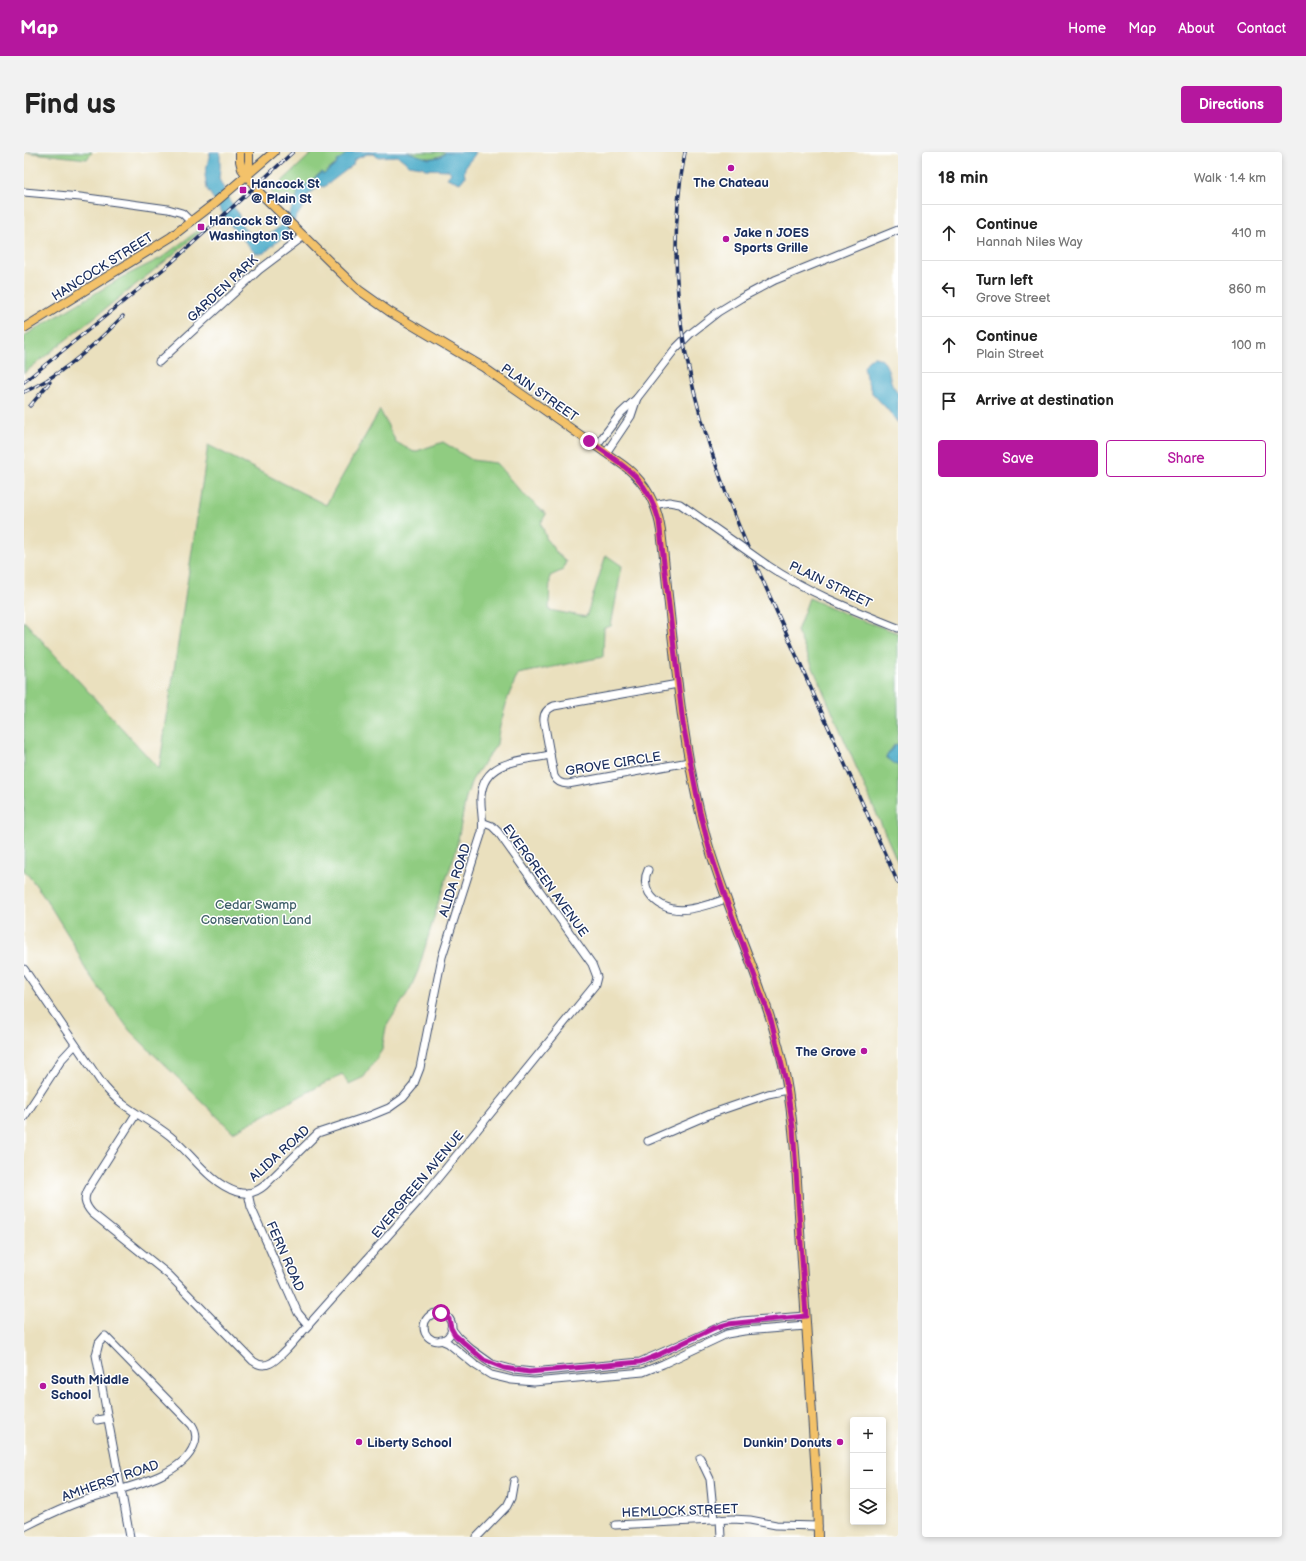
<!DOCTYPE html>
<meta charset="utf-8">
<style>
:root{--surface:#fff;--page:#f2f2f2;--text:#222;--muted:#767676;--line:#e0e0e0;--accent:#b5179e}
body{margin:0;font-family:"Balsamiq Sans",sans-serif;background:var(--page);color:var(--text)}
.controls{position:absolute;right:12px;bottom:12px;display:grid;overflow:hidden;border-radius:4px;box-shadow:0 2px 6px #0003}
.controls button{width:36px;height:36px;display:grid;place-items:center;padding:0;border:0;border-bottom:1px solid var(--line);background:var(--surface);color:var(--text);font:20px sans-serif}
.stop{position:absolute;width:12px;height:12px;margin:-9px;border:3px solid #b5179e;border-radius:50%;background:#fff}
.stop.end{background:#b5179e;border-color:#fff;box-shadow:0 1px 4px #0008}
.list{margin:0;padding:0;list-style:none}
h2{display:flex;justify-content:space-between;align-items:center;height:52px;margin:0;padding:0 16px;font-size:17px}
h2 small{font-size:13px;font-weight:400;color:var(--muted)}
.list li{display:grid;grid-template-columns:26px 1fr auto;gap:12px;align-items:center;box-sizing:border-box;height:56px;padding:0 16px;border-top:1px solid var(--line)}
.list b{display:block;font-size:15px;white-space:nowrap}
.list p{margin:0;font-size:13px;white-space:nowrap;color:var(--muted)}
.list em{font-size:13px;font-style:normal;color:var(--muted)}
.actions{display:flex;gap:8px;padding:12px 16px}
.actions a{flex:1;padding:9px 0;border:1px solid var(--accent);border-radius:4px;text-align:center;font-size:14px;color:var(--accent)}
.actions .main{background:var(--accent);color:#fff}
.icon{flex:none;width:22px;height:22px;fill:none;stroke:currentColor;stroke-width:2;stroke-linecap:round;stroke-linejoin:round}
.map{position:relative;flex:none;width:874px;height:1385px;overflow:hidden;border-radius:4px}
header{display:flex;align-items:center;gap:24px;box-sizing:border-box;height:56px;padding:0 20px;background:var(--accent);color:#fff}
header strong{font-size:19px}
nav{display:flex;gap:22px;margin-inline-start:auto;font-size:14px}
.intro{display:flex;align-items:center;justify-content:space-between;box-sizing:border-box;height:96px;padding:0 24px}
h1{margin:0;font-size:28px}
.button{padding:10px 18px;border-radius:4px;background:var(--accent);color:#fff;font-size:14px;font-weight:700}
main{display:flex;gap:24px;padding:0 24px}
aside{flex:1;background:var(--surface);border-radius:4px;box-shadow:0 2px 6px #0003}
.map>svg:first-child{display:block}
</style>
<header>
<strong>Map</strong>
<nav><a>Home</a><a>Map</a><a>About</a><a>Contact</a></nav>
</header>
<div class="intro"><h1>Find us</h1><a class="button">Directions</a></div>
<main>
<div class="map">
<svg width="874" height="1385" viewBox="0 0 874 1385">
<rect width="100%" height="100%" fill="#fff"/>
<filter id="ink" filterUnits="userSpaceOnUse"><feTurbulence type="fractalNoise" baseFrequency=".025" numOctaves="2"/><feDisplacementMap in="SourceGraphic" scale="8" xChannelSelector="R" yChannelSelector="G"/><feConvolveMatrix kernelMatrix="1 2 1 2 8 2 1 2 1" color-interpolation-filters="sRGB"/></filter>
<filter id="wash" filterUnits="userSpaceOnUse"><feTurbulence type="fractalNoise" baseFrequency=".012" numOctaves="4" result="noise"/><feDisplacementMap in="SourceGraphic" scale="16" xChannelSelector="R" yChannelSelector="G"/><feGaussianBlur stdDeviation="0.9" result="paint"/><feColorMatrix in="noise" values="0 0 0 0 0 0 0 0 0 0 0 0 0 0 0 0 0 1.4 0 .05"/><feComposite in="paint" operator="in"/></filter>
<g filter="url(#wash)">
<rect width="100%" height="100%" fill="#eae0be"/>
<g fill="#90cc81" stroke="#567e70">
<polygon points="0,0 68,0 63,7"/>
<path d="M289,0H325L299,23L298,20C293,23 290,27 286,30C278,37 274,35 273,47L264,43L252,44L247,40Z"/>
<path d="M384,0H422C410,9 397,7 384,0Z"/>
<polygon points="176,77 177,79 139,111 0,221 0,184 97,126 137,106"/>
<polygon points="356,258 372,290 390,300 419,290 448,308 472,311 499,342 522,362 517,371 523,388 533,401 542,409 539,418 526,424 525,458 562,465 582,403 598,414 587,474 580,476 579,505 494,522 484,545 475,578 473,592 448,628 442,645 432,699 416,745 394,819 386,837 362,875 358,898 340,925 325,932 318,922 209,980 106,879 62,818 49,791 18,741 0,718 0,469 135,617 184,293 302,353"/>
<polygon points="785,446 826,464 874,481 874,592 870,593 862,605 874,614 874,711 773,479"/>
</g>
<g fill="#49aac8" stroke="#326c93">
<path d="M186,0H196V16L195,27L210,56C216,60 214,65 217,71C220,79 230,84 238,85C254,81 266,63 272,48C274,44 273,40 276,37C278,34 281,34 284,32C289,28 293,24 298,20L299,23L313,12V9L325,0H384L405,7L416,5L422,0H452C447,11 438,11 441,25L436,31L423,26L427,21L425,18L401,17L398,15L385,13L374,4L353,5L350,2H343L330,8L329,13L300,35L296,34L284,43L282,50L261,83L240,101L235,102L230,100L208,75L183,37L181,23Z"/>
<path d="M850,205C864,206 864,221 868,232C870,236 874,239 874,243C874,252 874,262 874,271L863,257L848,241L842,226L840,215L845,207Z"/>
<polygon points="874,592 874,614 862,605 871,593"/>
</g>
</g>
<g filter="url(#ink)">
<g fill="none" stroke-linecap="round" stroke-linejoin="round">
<g stroke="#3a4a6c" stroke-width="9">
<g id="minor">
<polyline points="0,40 56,45 144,57 158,61 167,70"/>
<polyline points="135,210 235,118 280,84"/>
<polyline points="572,294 597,261 613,246 651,197 666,182 694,160 717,146 751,128 874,78"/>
<polyline points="582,301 607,264 613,246"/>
<polyline points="630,353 645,350 656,352 712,391"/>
<path d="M743,413C783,440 829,458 874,476"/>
<path d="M654,532L530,554C523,557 519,561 520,569L530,624C533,630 537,632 544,632L665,610"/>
<path d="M624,718C620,726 621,734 625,741C644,769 677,755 702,747"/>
<path d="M0,817L77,930C96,956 122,965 146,984C168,1002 185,1031 213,1040C223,1043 233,1040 241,1033L294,981L348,963L365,956L379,946L389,934L396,916L418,805L458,680C460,668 456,656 457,644C460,607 499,609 526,603"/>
<path d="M112,962L65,1036C59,1046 60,1052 68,1061L145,1123L229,1209C243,1220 254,1206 264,1196L401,1042L571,833L573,825L568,812L474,680L468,674L460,671"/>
<polyline points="0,965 38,907 51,893"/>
<polyline points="624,989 689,961 744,942 764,938"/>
<polyline points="224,1041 227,1055 274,1161 284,1173"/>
<circle cx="414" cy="1175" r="14"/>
<polyline points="427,1176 434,1185 447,1197 468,1212 490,1218 509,1220 616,1210 700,1173 718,1169 781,1164"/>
<polyline points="417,1188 424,1191 451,1213 467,1223 488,1228 510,1230 619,1220 639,1212 703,1182 720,1179 782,1174"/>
<polyline points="73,1268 84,1266"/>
<polyline points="676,1306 686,1327 690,1368"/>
<polyline points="696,1367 697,1385"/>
<polyline points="591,1373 708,1367 726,1368 752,1373 794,1374"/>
<path d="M0,1375C20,1365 40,1355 61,1348C92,1337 158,1327 170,1293C173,1286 172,1279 168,1273L81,1184L75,1191L72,1203L106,1385"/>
<polyline points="453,1385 483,1354 487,1346 490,1329"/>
</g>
</g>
<g stroke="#3a4a6c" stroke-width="10">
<g id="major">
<path d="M216,0V9L218,17L236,41L314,118L335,138L366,160L459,215L599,313C621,329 633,352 637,379C649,482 655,585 682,685C705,767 746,843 762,927C772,982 773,1038 777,1094C782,1175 788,1257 793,1339L794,1385"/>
<polyline points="223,24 225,12 225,0"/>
<polyline points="0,176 147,85 187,54 250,0"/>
</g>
</g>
<use href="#minor" stroke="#fff" stroke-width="7"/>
<use href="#major" stroke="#f3c26a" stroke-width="8"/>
<g stroke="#1b2f5e" stroke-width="3.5">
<g id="rail">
<path d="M661,0C635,139 668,263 722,391L874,731"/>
<polyline points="0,230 147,111 269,0"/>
<path d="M0,240C35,225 72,192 99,164"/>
<polyline points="6,254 26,230"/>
</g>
</g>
<use href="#rail" stroke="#fff" stroke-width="2" stroke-dasharray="6" stroke-linecap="butt"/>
<g stroke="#3a4a6c" stroke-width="9" stroke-linecap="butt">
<polyline id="minor-bridge" points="712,391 743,413"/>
</g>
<use href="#minor-bridge" stroke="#fff" stroke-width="7"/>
</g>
</g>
<g fill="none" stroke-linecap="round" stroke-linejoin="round" filter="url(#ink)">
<path stroke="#b5179e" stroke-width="5" d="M417,1161L425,1167L427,1176L431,1183L460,1208L480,1216L505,1220L616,1210L634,1203L690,1176L704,1172L782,1164L769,976L762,930L747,868L702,747L685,696L676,660L659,572L635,369C623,324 599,314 565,289"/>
</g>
<g fill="#b5179e" stroke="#fff" stroke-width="1.5">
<circle cx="707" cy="16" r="4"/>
<rect x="215" y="34" width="8" height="8" rx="2"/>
<rect x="173" y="71" width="8" height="8" rx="2"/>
<circle cx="702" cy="87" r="4"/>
<circle cx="840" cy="899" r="4"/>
<circle cx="19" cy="1234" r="4"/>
<circle cx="335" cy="1290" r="4"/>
<circle cx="816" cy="1290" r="4"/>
</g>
<g text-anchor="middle" stroke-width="3" stroke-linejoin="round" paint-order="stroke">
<g font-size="13" font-weight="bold" fill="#1b2f5e" stroke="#fff" text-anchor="start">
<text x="707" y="35" text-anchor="middle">The Chateau</text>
<text x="227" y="36">Hancock St<tspan x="227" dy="15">@ Plain St</tspan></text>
<text x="185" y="73">Hancock St @<tspan x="185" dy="15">Washington St</tspan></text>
<text x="710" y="85">Jake n JOES<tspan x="710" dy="15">Sports Grille</tspan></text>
<text x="832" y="904" text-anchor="end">The Grove</text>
<text x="27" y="1232">South Middle<tspan x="27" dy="15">School</tspan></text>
<text x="343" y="1295">Liberty School</text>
<text x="808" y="1295" text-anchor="end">Dunkin' Donuts</text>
</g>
<g font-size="13" fill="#1b2f5e" stroke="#fff">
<text transform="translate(78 114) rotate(-32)" y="5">HANCOCK STREET</text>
<text transform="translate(198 136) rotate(-43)" y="5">GARDEN PARK</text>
<text transform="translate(516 240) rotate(35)" y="5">PLAIN STREET</text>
<text transform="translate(807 432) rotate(26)" y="5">PLAIN STREET</text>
<text transform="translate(589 611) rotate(-9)" y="5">GROVE CIRCLE</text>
<text transform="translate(430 728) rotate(-72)" y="5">ALIDA ROAD</text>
<text transform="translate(522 728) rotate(54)" y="5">EVERGREEN AVENUE</text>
<text transform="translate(255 1001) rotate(-42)" y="5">ALIDA ROAD</text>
<text transform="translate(393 1032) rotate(-50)" y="5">EVERGREEN AVENUE</text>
<text transform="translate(262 1104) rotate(66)" y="5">FERN ROAD</text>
<text transform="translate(86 1328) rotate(-19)" y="5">AMHERST ROAD</text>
<text transform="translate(656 1358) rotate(-2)" y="5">HEMLOCK STREET</text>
</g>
<g font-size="13" fill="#3e5e68" stroke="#fff">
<text x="232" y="757">Cedar Swamp<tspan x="232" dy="15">Conservation Land</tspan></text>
</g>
</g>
</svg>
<div class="controls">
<button>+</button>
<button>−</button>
<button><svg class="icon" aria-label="layers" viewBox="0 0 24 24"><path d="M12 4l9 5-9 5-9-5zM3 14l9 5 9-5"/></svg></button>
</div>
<div class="stop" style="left:417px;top:1161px"></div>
<div class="stop end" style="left:565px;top:289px"></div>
</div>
<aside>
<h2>18 min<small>Walk · 1.4 km</small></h2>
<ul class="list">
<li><svg class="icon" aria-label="ahead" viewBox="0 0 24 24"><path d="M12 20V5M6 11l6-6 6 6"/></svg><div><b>Continue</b><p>Hannah Niles Way</p></div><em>410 m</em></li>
<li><svg class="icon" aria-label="left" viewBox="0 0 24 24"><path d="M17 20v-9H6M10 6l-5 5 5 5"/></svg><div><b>Turn left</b><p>Grove Street</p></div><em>860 m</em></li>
<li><svg class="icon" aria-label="ahead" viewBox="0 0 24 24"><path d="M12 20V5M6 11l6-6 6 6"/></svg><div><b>Continue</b><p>Plain Street</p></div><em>100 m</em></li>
<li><svg class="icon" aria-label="arrive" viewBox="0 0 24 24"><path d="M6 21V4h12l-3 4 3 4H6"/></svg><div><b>Arrive at destination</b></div></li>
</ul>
<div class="actions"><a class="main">Save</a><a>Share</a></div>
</aside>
</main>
